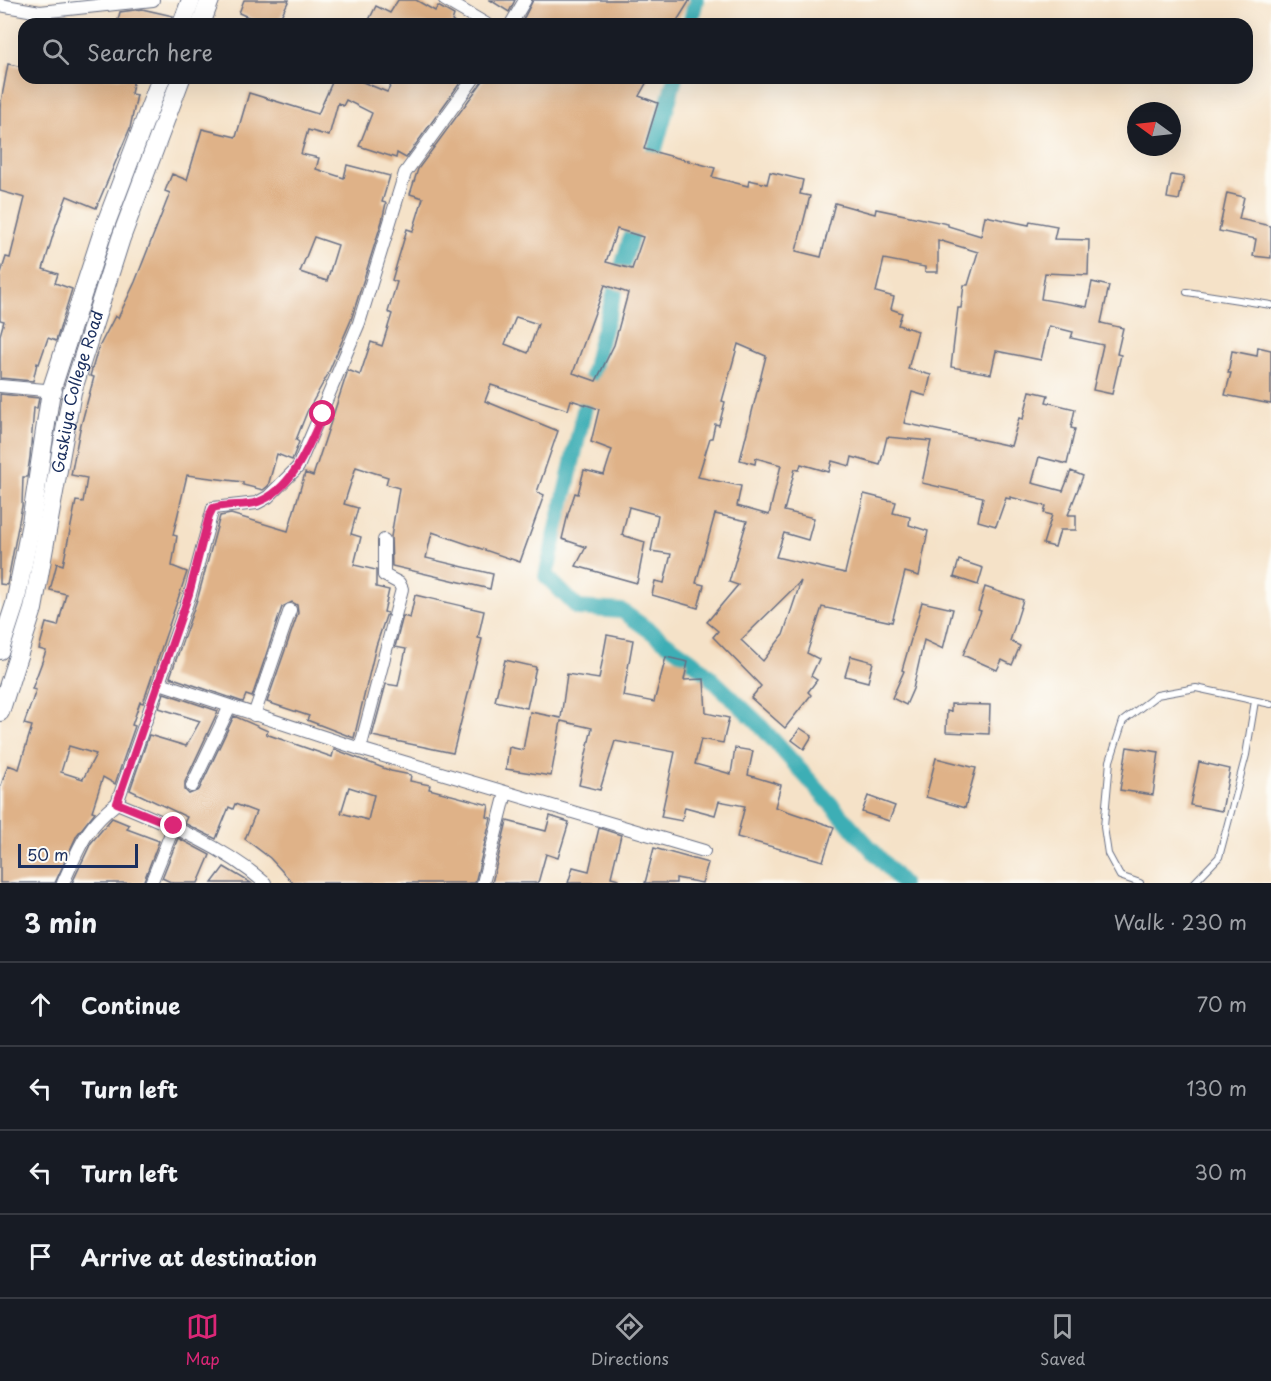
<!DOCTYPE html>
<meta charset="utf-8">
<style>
:root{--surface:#171b24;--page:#242831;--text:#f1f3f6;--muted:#9ea1a6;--line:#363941;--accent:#db2777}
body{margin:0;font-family:"Playpen Sans",sans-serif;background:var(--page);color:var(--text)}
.compass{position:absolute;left:1127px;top:102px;width:54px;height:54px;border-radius:50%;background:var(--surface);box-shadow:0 6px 24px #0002;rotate:285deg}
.scale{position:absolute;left:18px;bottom:15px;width:120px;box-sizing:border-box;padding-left:6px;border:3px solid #1b2f5e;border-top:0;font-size:16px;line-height:21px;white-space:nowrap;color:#1b2f5e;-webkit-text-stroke:4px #fdfcf7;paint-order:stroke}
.stop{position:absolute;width:18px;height:18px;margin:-14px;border:4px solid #db2777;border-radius:50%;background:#fff}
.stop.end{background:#db2777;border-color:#fff;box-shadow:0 2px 6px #0008}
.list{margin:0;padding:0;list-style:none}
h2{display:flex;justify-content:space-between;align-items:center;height:78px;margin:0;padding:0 24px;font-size:26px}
h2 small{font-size:20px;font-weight:400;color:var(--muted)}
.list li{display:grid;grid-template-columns:39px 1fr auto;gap:18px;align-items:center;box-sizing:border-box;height:84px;padding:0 24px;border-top:2px solid var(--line)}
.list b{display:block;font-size:22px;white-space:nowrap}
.list em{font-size:20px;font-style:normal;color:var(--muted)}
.icon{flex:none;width:33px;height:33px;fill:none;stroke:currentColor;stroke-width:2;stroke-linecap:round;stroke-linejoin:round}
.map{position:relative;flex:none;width:1271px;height:883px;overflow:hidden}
.search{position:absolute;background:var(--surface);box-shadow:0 6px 24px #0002;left:18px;right:18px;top:18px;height:66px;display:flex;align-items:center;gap:15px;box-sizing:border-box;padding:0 21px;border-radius:18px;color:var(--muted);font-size:22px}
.sheet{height:414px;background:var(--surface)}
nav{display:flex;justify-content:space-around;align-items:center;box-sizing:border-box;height:84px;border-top:2px solid var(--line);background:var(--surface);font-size:16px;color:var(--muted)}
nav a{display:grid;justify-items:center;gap:3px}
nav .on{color:var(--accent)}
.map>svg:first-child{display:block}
</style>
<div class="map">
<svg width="1271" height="883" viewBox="0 0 1271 883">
<rect width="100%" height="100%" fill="#fdfcf7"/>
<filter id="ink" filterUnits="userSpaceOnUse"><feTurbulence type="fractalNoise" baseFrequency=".0167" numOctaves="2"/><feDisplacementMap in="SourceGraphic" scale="12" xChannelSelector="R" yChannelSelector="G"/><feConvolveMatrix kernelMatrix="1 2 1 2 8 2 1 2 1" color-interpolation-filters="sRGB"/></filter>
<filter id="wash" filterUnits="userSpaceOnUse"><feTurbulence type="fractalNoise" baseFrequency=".008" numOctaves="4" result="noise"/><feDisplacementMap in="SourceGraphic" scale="24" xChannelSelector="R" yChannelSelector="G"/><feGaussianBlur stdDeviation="1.35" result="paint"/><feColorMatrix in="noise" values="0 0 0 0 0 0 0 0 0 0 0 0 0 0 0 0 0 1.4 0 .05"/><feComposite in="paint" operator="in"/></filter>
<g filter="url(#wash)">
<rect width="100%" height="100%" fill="#f5e2c8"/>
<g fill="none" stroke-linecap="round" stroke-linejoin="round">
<g stroke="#3caeb5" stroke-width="16">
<polyline points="690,24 696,0"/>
<polyline points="648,173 675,78"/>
<polyline points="638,212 599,346 546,576 578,608 622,611 695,663 756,721 902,883"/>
</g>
</g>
<g id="blocks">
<g fill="#dfb288" fill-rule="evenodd">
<polygon points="244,0 289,0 277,24 264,24 239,13"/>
<polygon points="398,0 416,0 435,11 438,6 454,15 452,21 456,24 367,24 376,6 390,13"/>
<polygon points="490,0 515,0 509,12"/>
<polygon points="533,0 690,0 675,24 521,24"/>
<polygon points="142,9 173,16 171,24 117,24 120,12"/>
<polygon points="8,64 24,67 24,78 134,78 131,94 137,95 130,128 96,208 67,196 56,225 43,269 58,274 55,283 72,289 56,341 48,338 39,364 37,363 33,381 0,378 0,335 4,321 0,320 0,276 6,257 10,258 25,198 0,191 0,107"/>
<path d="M334,78H353L387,92L395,78H456L460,83L406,158L397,153L396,158L359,146L372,113L346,100L343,106L338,103L329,136L308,130L301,154L319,158L316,169L344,178L347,165L390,176L382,202L386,203L382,221L351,320L327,376L307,412L296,440L299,442L292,460L277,454L268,486L263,490L243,485V482L187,475L173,535L177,536L172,566L187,572L143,703L140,702L132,725L135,726L115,784L103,777L92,811L95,812L77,835L55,883H0V788L8,765L19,769L32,726L24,724L36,690L32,689L46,651L39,649L46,623L58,626L66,594L50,590L57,563L63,565L76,501L83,502L87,478L71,475L80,429L94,377L90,376L98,349L115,316L118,318L135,282L170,193L165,191L172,174L187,180L202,129L236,137L249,93L318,114ZM314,237L338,245L327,281L300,272ZM69,746L96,754L83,779L61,772Z"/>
<path d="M485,78H649L639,96L658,103L644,149L715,168L712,177L748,186L749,180L767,184L770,172L803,180L800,194L810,196L796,251L821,257L835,203L875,214L876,209L948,224V226L981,236L985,216L1029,225L1030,221L1057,226L1054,239L1089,240L1088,275L1045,273L1041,299L1087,307L1092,282L1109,286L1101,323L1123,328L1117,354L1121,355L1112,394L1093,390L1103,345L1071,338L1073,332L1049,326L1041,360L996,351L991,374L951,367L958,308H961L964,285H968L978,252L938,240V272H925V267L884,259L876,292L894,297L891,309L902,313L898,325L918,331L908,369L931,375L926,396L912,392L904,423L1011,446L1019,418L1023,419L1030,391L1048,395L1046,402L1075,409L1071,428L1075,429L1067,464L1039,457L1032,483L1063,491L1071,471L1083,476L1068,515H1076V530H1060L1055,547L1043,544L1052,515L1044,513L1046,506L1010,497V499L1006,498L996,526L978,521L983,497L922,483L931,441L887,437L880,465L852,457L850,466L832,461L829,472L801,464L799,470L795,469L784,511L814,518L808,540L784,533L776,557L845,573L864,494L896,502L893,513L910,517L909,525L928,531L919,576L905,572L892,622L822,607L807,653L819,659L811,676L817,680L808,692L811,695L785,728L751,698L761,686L713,637L718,631L707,622L738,585L729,582L747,521L715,514L696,583L704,585L698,608L652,595L655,581L664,583L671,554L651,551L658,515L629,507L622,535L645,542L637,583L576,566L586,547L562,539L568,514L575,493L578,494L584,470L604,475L612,450L591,442L599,409L571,400L568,410L491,385L485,401L558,431L537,492L544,495L520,562L432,532L426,558L493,574L490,589L392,566L391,537L399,488L386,484L388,477L356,467L344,504L358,508L351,534L361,537L354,565L376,570V587L389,590L384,612L387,613L376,646L354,738L307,720L309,716L267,702L298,613L297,605L292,602L282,607L252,697L246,695L243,702L170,677L198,597L220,516L231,514L288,531L305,473L313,476L348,370L360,375L371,342L382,346L392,314L388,312L397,282L392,280L407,229L413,231L423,198L410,194L418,169ZM617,229L643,237L632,269L606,262ZM605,285L628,293L614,345L596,381L573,373ZM516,317L538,324L528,353L505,344ZM738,344L766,356L740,460L755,464L756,458L781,465L769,515L737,506L741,486L698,477L710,438H712L715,424L719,425L725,402L722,401ZM801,581L783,635L763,661L741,640Z"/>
<polygon points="1171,175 1184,177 1179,200 1167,198"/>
<polygon points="1227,193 1244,197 1239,219 1271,226 1271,258 1253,256 1256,239 1219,231"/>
<polygon points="1258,347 1271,350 1271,404 1225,395 1231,373 1228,373 1232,351 1257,356"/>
<polygon points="0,394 39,398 37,408 34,408 30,457 27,477 23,477 22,506 7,585 0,584"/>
<polygon points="959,560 983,568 978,585 954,577"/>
<polygon points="985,587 1023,600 1010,641 1020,646 1012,665 1002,660 997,670 963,655 981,611 978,610"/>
<polygon points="415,595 484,611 478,638 482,639 453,753 372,736 386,684 398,686 406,649 395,647 403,616 410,618"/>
<polygon points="922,602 953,609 943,649 924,640 913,689 906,705 892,698 904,671 902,670"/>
<polygon points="607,635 633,640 623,696 654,702 666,657 688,662 684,680 704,679 706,713 729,718 723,743 701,739 695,764 731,774 735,748 753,751 748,775 781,785 775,807 834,827 823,861 737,837 745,806 719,801 715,815 685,807 682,821 661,817 675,752 615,741 600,790 579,785 592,728 561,721 551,776 506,769 509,747 523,750 530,712 561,718 567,674 599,679"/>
<polygon points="851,656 873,662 868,682 845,676"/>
<polygon points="505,660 536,667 527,708 495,701"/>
<path d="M164,693L218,711L185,782V790L189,794L199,790L234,716L268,731L266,734L332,757L334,749L391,771L411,775L410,781L430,785L429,789L489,805L487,817L491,818L475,883H293L270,858L245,839L256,812L235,804L233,809L229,807L216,839L184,823L187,817L130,790L149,735L186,746L200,721L159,708ZM349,787L374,795L368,820L341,813Z"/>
<polygon points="951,704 990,705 989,734 946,732 947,711 951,712"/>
<polygon points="800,728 812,736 804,749 792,740"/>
<polygon points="1127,747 1159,752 1153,795 1120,790"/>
<polygon points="936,758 976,768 965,808 926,797"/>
<polygon points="1199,762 1230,769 1222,811 1190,805"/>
<polygon points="868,796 895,806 889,821 862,812"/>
<polygon points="550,816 569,822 558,858 546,854 538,883 492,883 507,821 546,831"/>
<polygon points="112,818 129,825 127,829 159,841 143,883 72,883 91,843"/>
<polygon points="599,828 621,835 611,877 619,879 618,883 568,883 573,867 589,871"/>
<polygon points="178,838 210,855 198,883 173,883 162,878"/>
<polygon points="654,848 708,863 702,883 676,878 676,883 645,883"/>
<polygon points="224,867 251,883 212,883"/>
</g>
</g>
</g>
<g filter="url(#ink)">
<use href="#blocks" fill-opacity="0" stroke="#676e83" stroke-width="1.5"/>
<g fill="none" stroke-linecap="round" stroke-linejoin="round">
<g stroke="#676e83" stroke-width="8">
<g id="lane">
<polyline points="1187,292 1271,305"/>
<polyline points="1140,883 1120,876 1108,854 1104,827 1110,761 1123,721 1157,695 1196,688 1271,704"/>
<polyline points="1194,883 1219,857 1246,755 1255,701"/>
</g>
</g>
<g stroke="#676e83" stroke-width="14">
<g id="street">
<polyline points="445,0 486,24"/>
<polyline points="0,5 40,12 153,0"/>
<polyline points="511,24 525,0"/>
<polyline points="0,386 56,391"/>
<polyline points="160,683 360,749 704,851"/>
<polyline points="254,715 290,610"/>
<polyline points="360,749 402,589 399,583 384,575 384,540"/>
<polyline points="192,786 229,708"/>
<path d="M117,803C168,824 223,846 265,883"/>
<path d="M63,883C80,846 84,829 117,803L190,594L213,508L257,503L268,497L298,467L359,323L405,173L474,78"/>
<polyline points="151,883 174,826"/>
<polyline points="483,883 506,793"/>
</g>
</g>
<g stroke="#676e83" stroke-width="20">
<g id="secondary">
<polyline points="182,24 191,0"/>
<polyline points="201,24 210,0"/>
<polyline points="0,650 15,604 31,523 51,391 103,231 161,78"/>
<path id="s1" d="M0,712L33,609L72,392L121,238L181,78"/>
</g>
</g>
<use href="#lane" stroke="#fff" stroke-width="6"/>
<use href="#street" stroke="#fff" stroke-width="12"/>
<use href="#secondary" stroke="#fff" stroke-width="18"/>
</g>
</g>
<g fill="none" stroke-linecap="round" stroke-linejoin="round" filter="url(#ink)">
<path stroke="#db2777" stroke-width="8" d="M174,826L117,803L189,594L209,516L213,508C227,503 244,507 258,502C293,489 309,445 323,414"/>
</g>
<g text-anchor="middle" stroke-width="4.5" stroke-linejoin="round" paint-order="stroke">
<g font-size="16" fill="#1b2f5e" stroke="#fdfcf7">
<text dy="6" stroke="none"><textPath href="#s1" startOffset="330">Gaskiya College Road</textPath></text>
</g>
</g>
</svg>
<svg class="compass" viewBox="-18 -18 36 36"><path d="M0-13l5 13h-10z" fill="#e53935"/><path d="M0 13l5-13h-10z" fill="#9ea1a6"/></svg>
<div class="scale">50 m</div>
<div class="stop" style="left:323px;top:414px"></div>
<div class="stop end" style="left:174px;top:826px"></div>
<div class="search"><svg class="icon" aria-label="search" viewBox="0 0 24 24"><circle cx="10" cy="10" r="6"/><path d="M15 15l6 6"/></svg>Search here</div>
</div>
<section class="sheet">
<h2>3 min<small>Walk · 230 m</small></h2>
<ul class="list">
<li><svg class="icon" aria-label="ahead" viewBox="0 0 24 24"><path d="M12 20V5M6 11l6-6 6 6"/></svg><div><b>Continue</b></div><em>70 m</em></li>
<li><svg class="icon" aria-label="left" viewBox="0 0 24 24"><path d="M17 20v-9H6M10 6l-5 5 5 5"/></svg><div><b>Turn left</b></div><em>130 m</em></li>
<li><svg class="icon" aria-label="left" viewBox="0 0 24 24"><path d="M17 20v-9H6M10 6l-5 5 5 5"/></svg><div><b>Turn left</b></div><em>30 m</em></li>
<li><svg class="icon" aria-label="arrive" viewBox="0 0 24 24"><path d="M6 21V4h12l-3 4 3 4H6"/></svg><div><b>Arrive at destination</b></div></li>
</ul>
</section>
<nav>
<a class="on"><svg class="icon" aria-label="map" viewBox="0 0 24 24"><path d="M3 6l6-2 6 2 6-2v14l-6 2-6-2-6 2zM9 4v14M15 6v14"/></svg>Map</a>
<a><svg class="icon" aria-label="directions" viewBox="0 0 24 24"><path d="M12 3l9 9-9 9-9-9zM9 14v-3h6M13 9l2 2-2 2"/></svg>Directions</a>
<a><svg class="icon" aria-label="saved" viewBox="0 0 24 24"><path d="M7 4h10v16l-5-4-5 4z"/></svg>Saved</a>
</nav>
